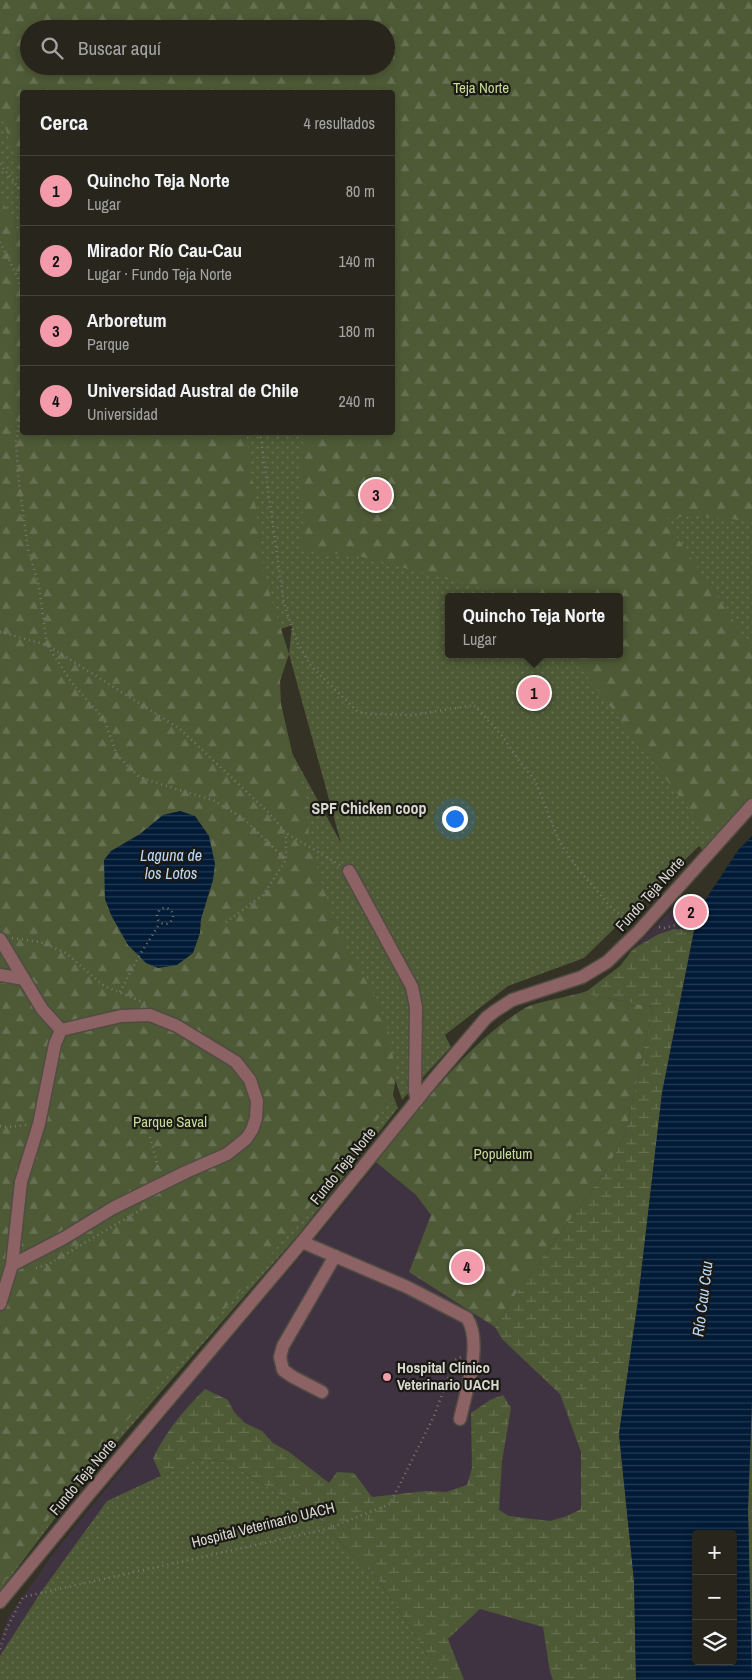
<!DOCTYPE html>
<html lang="es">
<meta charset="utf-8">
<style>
:root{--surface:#27251c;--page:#333129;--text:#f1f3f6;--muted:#a4a5a3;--line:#43423b;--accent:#f39aab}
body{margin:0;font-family:"Archivo Narrow",sans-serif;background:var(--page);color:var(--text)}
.controls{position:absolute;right:15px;bottom:15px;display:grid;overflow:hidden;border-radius:5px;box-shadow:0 2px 8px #0003}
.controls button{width:45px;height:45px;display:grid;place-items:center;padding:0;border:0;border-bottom:1px solid var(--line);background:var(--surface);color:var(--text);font:25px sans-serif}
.you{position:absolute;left:454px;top:818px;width:18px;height:18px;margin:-12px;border:4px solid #fff;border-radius:50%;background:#1a73e8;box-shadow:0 0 0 8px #1a73e833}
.badge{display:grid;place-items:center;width:32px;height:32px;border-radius:50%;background:var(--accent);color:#111;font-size:16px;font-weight:700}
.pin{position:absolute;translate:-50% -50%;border:2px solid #fff;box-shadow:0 1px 5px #0006}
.popup{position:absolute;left:445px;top:593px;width:178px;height:65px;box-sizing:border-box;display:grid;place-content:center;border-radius:5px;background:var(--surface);filter:drop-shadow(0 1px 4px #0005);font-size:16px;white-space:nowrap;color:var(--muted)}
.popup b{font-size:19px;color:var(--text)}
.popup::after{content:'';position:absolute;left:50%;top:100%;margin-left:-10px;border:10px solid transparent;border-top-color:var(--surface)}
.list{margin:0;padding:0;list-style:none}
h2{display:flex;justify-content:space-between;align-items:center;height:65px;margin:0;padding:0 20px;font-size:21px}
h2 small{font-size:16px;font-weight:400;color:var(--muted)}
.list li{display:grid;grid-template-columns:32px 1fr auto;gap:15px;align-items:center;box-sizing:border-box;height:70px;padding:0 20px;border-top:1px solid var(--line)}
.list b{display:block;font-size:19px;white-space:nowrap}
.list p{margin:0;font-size:16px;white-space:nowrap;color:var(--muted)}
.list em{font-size:16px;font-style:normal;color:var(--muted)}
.icon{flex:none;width:28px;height:28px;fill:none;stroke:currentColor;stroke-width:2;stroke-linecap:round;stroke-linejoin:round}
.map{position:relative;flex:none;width:752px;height:1680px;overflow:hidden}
.search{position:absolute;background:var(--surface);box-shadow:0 2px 8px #0003;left:20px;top:20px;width:375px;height:55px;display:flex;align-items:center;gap:12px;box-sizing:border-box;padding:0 18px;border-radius:28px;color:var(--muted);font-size:19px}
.panel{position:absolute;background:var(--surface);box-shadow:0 2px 8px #0003;left:20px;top:90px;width:375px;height:345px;border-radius:5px}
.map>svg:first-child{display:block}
</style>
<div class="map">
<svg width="752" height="1680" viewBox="0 0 752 1680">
<defs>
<pattern id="green-dots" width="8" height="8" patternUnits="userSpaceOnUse" patternTransform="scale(1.25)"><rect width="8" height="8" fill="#4e5936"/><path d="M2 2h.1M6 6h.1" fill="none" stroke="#677052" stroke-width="1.8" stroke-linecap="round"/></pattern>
<pattern id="forest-firs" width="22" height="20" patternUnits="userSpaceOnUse" patternTransform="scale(1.25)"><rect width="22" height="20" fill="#4e5936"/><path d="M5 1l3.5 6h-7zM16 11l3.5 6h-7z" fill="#677052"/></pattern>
<pattern id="wetland-marsh" width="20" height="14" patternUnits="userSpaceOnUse" patternTransform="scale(1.25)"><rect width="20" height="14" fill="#4e5936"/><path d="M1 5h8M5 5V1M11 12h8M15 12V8" fill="none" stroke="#677052"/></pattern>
<pattern id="water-rules" width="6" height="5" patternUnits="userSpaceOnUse" patternTransform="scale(1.25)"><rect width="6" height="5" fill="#011a36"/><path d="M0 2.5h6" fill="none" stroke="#253b52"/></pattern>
</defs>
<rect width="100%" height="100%" fill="#343125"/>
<polygon fill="#403341" points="684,897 698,911 694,930 638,1300 636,1680 0,1680 0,1640 9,1616 56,1550 195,1380 312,1243 440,1085 483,1039 527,1007 587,991 620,966 633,949"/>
<g fill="url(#green-dots)" fill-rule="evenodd">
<path d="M0,0H752V813L704,852L699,846L584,958L508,986L445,1035L451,1047L402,1100L378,1028L220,927L398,1108L298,1235L84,1480L0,1591ZM29,29H386V66H29ZM22,92H392V432H22ZM449,597H619V654H449ZM292,625L289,654L341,843L251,678L240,644Z"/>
<polygon points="197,1459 227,1462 297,1505 313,1512 351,1554 376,1576 421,1644 439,1680 0,1680 0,1656 41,1592 107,1501"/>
</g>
<g fill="url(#forest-firs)" fill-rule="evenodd">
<path d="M0,0H752V521L697,516L664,518L752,648V796L709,835L570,654H619V597H515L351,554H326L299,550L303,523L300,470L304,433L392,432V92H22V173L19,169L0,112ZM29,29H386V66H29Z"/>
<path d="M0,197L22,238V432L246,433L265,578L289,654L280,681L281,704L293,756L305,792L309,834L320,878L340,936L377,1000L389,1032L392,1053L397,1071L393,1095L398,1108L390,1100L364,1140L328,1179L302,1218L177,1365L87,1465L57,1505L32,1546L15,1566L0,1587ZM148,827L213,880L201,919L200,933L146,963C128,945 101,915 105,887C107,880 111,872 114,866C117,859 120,846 126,842C132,836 141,833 148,827Z"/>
<path d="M581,993L653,1007L625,1135L605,1172L517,1292L495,1327L409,1272L431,1215L416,1195L376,1162C420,1109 465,1044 525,1008C536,1002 567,997 581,993Z"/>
</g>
<g fill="url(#wetland-marsh)">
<path d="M674,929L694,930L662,1093L638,1300L619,1434L634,1581L636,1680H553L550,1672L543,1627L480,1609L448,1639L464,1680H439L421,1644L376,1576L351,1554L313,1512L297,1505L227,1462L197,1459L161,1476L153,1458C168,1429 183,1411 205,1389L228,1400L234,1412L245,1423L262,1431L273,1443L289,1452L329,1483L337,1472L354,1473L372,1497L426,1491L446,1492L467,1485L472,1468L471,1413L490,1400L503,1395L511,1408L502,1461L499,1510L509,1516L550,1521L567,1516L581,1509V1452L560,1394L502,1339L495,1327L517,1292L605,1172L625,1135L653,1007L581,993L587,991L620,966L633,949L657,935Z"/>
<polygon points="752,1398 752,1669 751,1669 748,1509"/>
</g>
<g fill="url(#water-rules)" fill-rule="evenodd">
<polygon points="180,811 195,816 209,836 215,864 213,880 201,919 200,933 193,953 177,965 158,968 146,963 128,945 111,915 105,899 104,860 111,851 140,834 163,815"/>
<path d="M752,836V1398L748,1509L752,1680H636L634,1581L619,1434L638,1300L662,1093L698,911L739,849ZM696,1534H733V1661H696Z"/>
</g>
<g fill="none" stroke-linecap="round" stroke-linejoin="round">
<g stroke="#4f4c41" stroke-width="15">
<g id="minor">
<polyline points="349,871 412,987 416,1007 415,1091 417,1100"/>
<polyline points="0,939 42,1009 61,1030"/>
<polyline points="0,975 24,979"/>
<path d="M302,1242L407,1287L467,1318C483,1343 466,1391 460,1419"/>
<polyline points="0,1304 12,1265 21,1182 39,1124 55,1044 61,1030 121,1016 150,1015 177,1026 236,1062 250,1080 257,1101 256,1118 252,1130 246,1139 227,1154 186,1172 113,1208 64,1238 12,1265"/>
<polyline points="322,1392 293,1377 283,1370 280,1357 283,1346 335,1256"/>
<polyline points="0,1602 89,1494 302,1242 434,1079 486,1018 495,1011 512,1000 582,977 607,962 639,931 752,805"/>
</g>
</g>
<g stroke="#7b796e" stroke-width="2.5" stroke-dasharray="1 4" stroke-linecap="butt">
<polyline points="0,164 22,192"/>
<polyline points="0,242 18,278 22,295"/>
<polyline points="22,406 16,442 19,484 28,549 39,586 47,645 180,729 268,812 286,833 340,865"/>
<polyline points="260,432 284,604 297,642 311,666 358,712 371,714 414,715 474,705 503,737 522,765 535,780 559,841 578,869 611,907 631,924"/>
<polyline points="0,632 47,645 72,683 104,719 117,755 139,777 179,790 213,800 244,819 286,860"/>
<circle cx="165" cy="916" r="8"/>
<polyline points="226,922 263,895 286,860 286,833"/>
<polyline points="659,927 664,928 696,920"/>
<polyline points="12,938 40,942 66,953 104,986 145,1003"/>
<polyline points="120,992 139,956 160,923"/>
<polyline points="0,1126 7,1127 26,1125"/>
<polyline points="150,1137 159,1171"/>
<polyline points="36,1268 49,1264 147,1206"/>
<polyline points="0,1649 6,1630 23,1597 327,1529 390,1504 434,1416 455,1360 461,1357"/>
</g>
<use href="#minor" stroke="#8d6264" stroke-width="12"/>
</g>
<circle fill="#f39aab" stroke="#1a1913" stroke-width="2" cx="387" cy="1377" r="5"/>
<g text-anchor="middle" stroke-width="4.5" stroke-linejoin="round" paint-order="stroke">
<g font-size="15" fill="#c8dd99" stroke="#1a1913">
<text x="481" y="93">Teja Norte</text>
<text x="170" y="1127">Parque Saval</text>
<text x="503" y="1159">Populetum</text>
</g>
<g font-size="15" fill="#dad9d1" stroke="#1a1913">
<text transform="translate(650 894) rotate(-48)" y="5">Fundo Teja Norte</text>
<text transform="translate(343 1166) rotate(-51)" y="5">Fundo Teja Norte</text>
<text transform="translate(83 1477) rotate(-50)" y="5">Fundo Teja Norte</text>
<text transform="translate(263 1525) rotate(-14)" y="5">Hospital Veterinario UACH</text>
</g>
<g font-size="15" font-weight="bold" fill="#dad9d1" stroke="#1a1913" text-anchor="start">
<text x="397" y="1373">Hospital Clínico<tspan x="397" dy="17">Veterinario UACH</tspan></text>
</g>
<g font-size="16" font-weight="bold" fill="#dad9d1" stroke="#1a1913">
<text x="369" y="814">SPF Chicken coop</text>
</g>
<g font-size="16" font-style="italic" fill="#bddafb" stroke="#1a1913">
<text x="171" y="861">Laguna de<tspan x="171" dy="18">los Lotos</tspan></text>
<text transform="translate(702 1299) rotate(-83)" y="6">Río Cau Cau</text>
</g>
</g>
</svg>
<div class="controls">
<button>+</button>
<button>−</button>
<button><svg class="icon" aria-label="layers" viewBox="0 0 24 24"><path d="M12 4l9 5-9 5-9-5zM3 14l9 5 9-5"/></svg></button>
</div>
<div class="you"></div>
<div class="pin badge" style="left:534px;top:693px">1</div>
<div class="popup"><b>Quincho Teja Norte</b>Lugar</div>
<div class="pin badge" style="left:691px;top:912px">2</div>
<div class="pin badge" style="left:376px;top:495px">3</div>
<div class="pin badge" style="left:467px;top:1267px">4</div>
<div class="search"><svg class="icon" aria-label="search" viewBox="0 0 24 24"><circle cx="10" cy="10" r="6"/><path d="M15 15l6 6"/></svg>Buscar aquí</div>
<section class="panel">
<h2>Cerca<small>4 resultados</small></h2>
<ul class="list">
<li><span class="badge">1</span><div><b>Quincho Teja Norte</b><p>Lugar</p></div><em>80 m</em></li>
<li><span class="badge">2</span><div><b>Mirador Río Cau-Cau</b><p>Lugar · Fundo Teja Norte</p></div><em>140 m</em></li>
<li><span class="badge">3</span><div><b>Arboretum</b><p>Parque</p></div><em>180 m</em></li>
<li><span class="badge">4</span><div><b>Universidad Austral de Chile</b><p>Universidad</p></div><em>240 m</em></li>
</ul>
</section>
</div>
